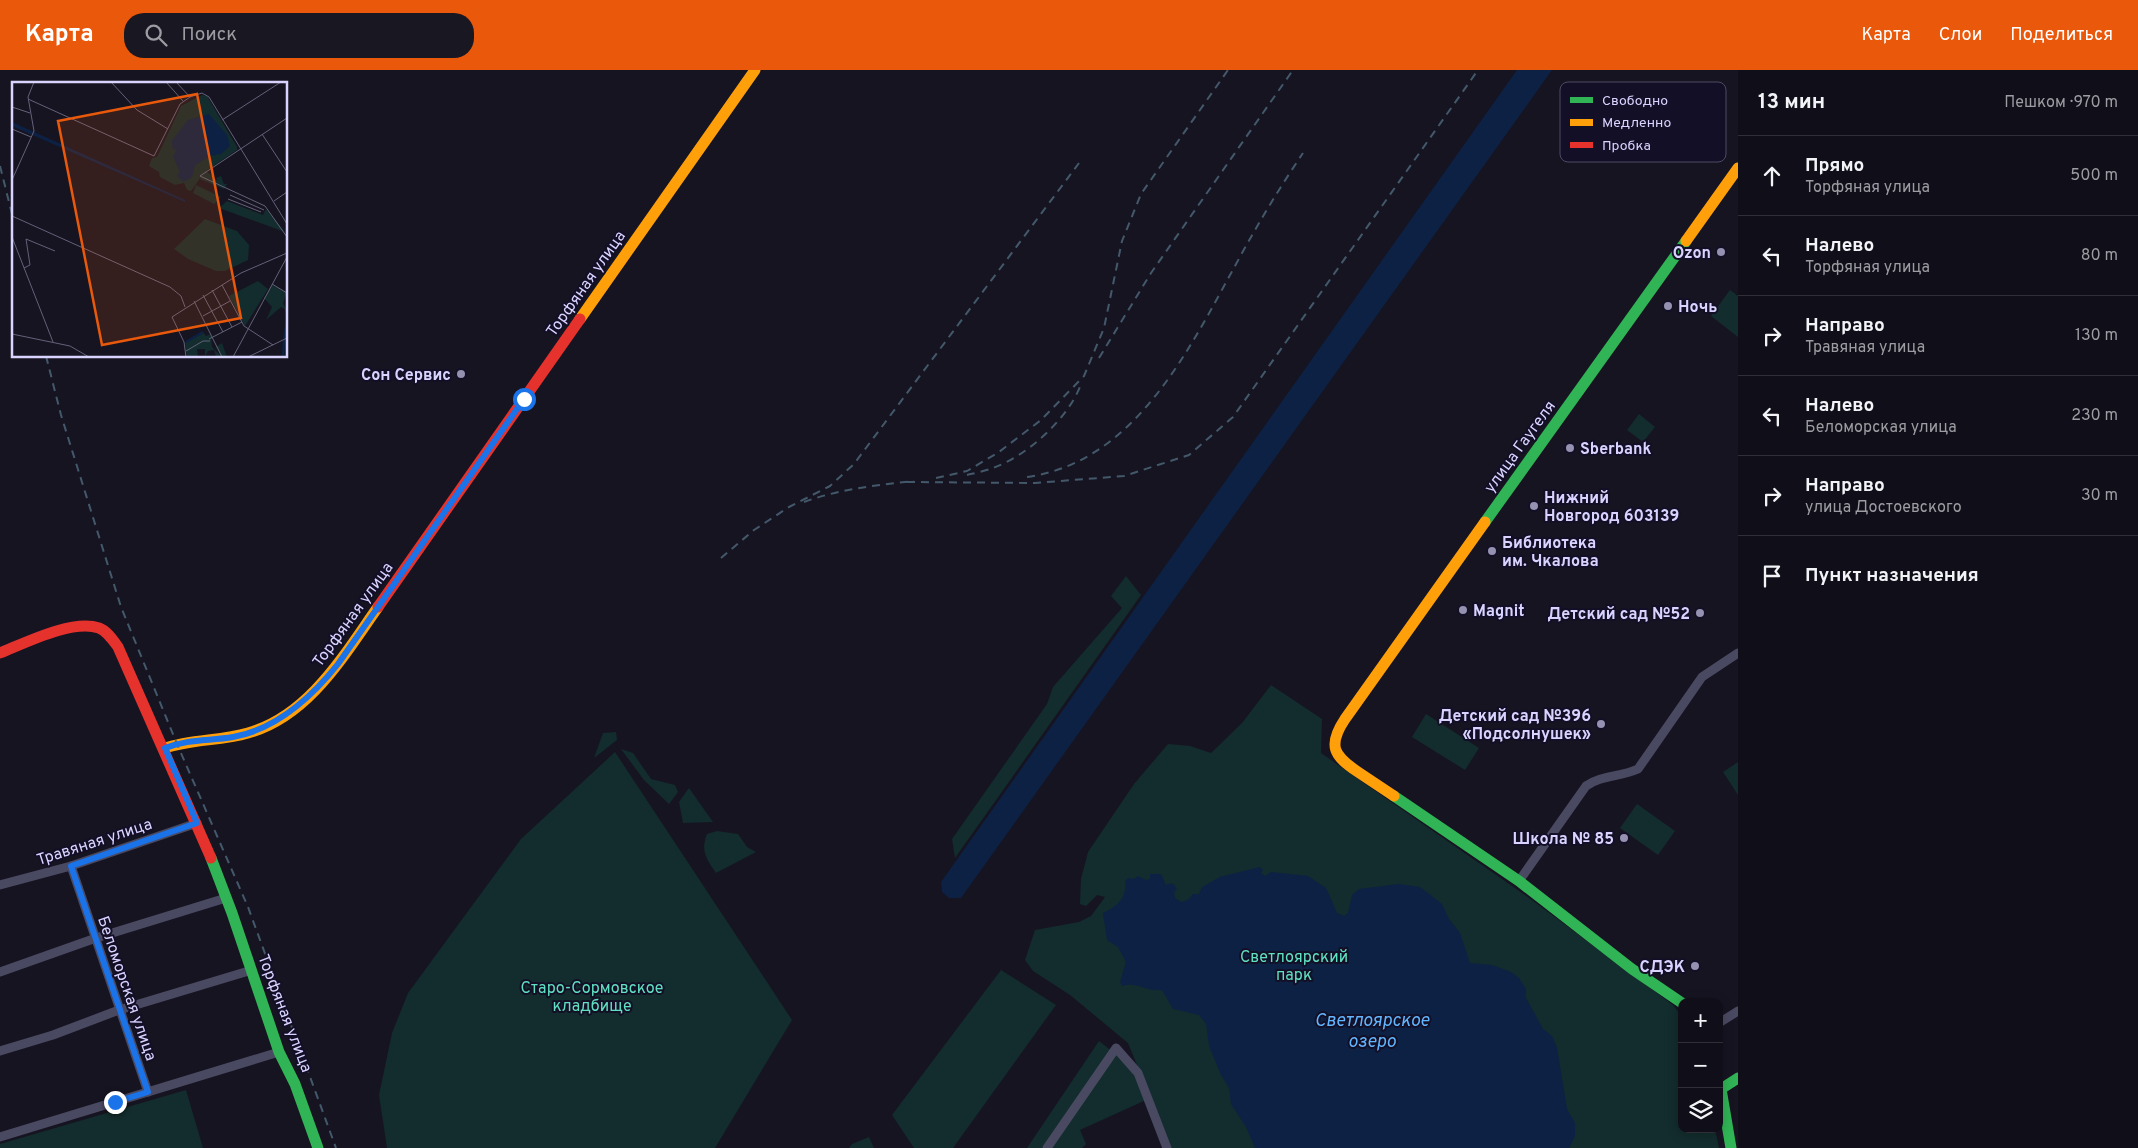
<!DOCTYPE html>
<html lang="ru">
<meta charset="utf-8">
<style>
:root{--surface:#100f19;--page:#191822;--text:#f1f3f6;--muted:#9c9ca2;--line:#302f38;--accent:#ea580c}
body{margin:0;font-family:Overpass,sans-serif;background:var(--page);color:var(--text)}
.controls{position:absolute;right:15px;bottom:15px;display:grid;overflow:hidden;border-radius:10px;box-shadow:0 2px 12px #0003}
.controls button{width:45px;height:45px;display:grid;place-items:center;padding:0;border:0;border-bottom:1px solid var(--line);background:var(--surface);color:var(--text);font:25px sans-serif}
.stop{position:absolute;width:15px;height:15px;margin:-11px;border:4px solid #1a73e8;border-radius:50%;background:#fff}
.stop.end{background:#1a73e8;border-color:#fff;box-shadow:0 1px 5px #0008}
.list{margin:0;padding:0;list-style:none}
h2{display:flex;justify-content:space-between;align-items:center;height:65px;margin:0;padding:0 20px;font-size:21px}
h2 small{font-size:16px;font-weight:400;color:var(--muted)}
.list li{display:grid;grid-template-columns:32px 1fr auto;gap:15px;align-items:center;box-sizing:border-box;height:80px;padding:0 20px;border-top:1px solid var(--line)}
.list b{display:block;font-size:19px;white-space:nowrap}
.list p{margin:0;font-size:16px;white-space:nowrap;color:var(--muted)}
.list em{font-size:16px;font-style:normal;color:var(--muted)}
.icon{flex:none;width:28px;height:28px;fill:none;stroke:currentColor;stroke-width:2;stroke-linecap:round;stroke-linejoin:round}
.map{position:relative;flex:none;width:1738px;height:1078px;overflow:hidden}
header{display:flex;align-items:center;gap:30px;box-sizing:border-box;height:70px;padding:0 25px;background:var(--accent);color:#fff}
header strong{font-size:24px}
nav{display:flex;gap:28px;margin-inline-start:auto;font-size:18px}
.search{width:350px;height:45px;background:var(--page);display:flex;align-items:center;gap:12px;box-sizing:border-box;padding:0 18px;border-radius:20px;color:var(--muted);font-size:19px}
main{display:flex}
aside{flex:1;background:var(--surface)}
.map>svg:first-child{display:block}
</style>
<header>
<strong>Карта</strong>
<div class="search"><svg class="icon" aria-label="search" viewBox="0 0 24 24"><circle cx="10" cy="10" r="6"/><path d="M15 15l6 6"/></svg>Поиск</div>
<nav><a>Карта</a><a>Слои</a><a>Поделиться</a></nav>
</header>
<main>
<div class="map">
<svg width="1738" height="1078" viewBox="0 0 1738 1078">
<rect width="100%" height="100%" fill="#161421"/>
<g fill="#132c2d">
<polygon points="1730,220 1738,226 1738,267 1711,246"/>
<polygon points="1639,344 1655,357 1643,372 1627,360"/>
<polygon points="1126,506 1141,525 955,788 952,769 1047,634 1053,617 1122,538 1111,526"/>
<polygon points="1271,615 1322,649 1321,683 1532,830 1673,935 1682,947 1682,1059 1715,1059 1719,1078 1171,1078 1128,973 1070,925 1033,901 1025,890 1035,860 1079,852 1091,846 1105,827 1097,825 1086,836 1080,834 1081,809 1088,782 1134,714 1168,674 1190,676 1211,683 1242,653"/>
<polygon points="1426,644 1479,678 1465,700 1412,667"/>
<polygon points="616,662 617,670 594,688 603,663"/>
<polygon points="621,679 633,683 651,709 675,715 678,722 669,734 644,710"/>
<polygon points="615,682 792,950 715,1078 387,1078 379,1025 392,963 408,923 521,769"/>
<polygon points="1738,692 1738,725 1723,702"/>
<polygon points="689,718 713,752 683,753 679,732"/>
<polygon points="1637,734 1675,761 1658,785 1620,758"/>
<path d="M717,761L738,764L747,777L756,782L716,803C707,789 700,781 707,764Z"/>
<polygon points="1001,900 1056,935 953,1078 914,1078 892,1045"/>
<path d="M1099,971C1126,992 1133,998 1146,1030L1080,1060L1086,1074L1082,1078H1027Z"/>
<polygon points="186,1020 203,1078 0,1078 0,1074"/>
<polygon points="869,1067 874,1078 849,1078 852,1074"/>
</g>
<g fill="#0d2144">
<polygon points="1517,0 1552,0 961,828 949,828 942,822 941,812"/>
<path d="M1260,797L1263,800L1261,803L1265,806L1271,802L1308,806L1326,818L1337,843L1344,846L1348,843L1352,825L1359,819L1399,814L1420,817L1442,834L1449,849L1460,863L1470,893L1492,895L1511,902L1519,908L1526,919V928L1543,959L1552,966L1557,978L1567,1039L1575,1053V1066L1569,1078H1255L1246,1057L1231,1034L1229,1018L1221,1005L1209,976L1206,954L1199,945L1173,939L1162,920C1145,922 1137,911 1122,916L1120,912L1126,892L1118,877L1107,870L1103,843C1118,836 1127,828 1125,811L1128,808L1134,809L1138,806L1146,810L1150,809V804H1161L1166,815L1172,813L1177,818L1174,823L1175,828L1181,832L1188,830L1193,824H1199L1202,817L1220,807Z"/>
</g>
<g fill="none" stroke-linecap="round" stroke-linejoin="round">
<g stroke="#4a4962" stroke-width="9">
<polyline points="71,796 148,1022"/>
<path d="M1519,811L1586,716C1601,705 1621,707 1638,699L1702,607L1738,583"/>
<polyline points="0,815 71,796 197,753"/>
<polyline points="0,902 96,868 226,828"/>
<polyline points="1719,953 1738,941"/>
<polyline points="0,981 53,965 119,940 252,900"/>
<polyline points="0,1067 279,982"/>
<polyline points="1047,1078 1116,978 1138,1003 1167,1078"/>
</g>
<g stroke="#30b455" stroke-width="11">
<polyline points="1485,452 1686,171"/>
<polyline points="1394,726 1519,811 1632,899 1682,933"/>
<polyline points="211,788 232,843 279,982 295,1014 318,1078"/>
<polyline points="1731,1078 1721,1019 1738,1008"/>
</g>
<g stroke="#ff9f0a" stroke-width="11">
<polyline points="1686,171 1738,98"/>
<polyline points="580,249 755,0"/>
<path d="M165,678C192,669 221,671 248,663C309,646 344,585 378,537"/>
<path d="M1394,726C1382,718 1370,710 1358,702C1334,686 1327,676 1345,649L1485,452"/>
</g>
<g stroke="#e5322d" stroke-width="11">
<polyline points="378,537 580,249"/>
<path d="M0,583C25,573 72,549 99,558C107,561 113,570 118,577L211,788"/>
</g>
<g stroke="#43596b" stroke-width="2" stroke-dasharray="8 6" stroke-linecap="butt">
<polyline points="0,96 14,152"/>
<polyline points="46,286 61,345 121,537 177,674 248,837 336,1078"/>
<polyline points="1099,288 1151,203 1293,0"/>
<path d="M967,405C975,403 985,401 993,398C1027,386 1069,348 1081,314"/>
<path d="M1027,407C1135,392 1188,281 1235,196C1256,157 1278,120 1303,83"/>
<polyline points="936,408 967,401 999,382 1041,350 1084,306 1104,258 1122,171 1141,124 1228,0"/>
<polyline points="907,412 1035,413 1124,406 1189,385 1233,347 1478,0"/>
<path d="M804,432C840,419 877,415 914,411"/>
<polyline points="721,488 754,460 789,437 830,416 854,394 1079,93"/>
</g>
</g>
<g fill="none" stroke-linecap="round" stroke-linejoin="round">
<path stroke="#1a73e8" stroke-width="6" d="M115,1032L148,1022L71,796L197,753L165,678C188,669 209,671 233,667C277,659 311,628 338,594L524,329"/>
</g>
<g fill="#9591b1" stroke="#130f26" stroke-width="2">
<circle cx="1721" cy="182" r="5"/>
<circle cx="1668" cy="236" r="5"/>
<circle cx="461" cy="304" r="5"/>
<circle cx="1570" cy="378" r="5"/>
<circle cx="1534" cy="436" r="5"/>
<circle cx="1492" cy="481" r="5"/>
<circle cx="1463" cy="540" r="5"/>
<circle cx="1700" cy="543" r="5"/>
<circle cx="1601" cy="654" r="5"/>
<circle cx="1624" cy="768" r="5"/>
<circle cx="1695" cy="896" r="5"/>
</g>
<g text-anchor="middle" stroke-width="4" stroke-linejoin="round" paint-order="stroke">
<g font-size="16" font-weight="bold" fill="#d9d4ff" stroke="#130f26" text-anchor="end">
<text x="1711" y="188">Ozon</text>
<text x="1678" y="242" text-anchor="start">Ночь</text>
<text x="451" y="310">Сон Сервис</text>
<text x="1580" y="384" text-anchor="start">Sberbank</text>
<text x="1544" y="433" text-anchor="start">Нижний<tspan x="1544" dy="18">Новгород 603139</tspan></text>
<text x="1502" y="478" text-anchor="start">Библиотека<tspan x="1502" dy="18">им. Чкалова</tspan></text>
<text x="1473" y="546" text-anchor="start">Magnit</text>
<text x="1690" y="549">Детский сад №52</text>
<text x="1591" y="651">Детский сад №396<tspan x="1591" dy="18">«Подсолнушек»</tspan></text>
<text x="1614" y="774">Школа № 85</text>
<text x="1685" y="902">СДЭК</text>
</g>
<g font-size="16" fill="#d9d4ff" stroke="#130f26">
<text transform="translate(585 213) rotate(-55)" y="6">Торфяная улица</text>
<text transform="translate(1519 376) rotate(-54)" y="6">улица Гаугеля</text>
<text transform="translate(352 544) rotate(-54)" y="6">Торфяная улица</text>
<text transform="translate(94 771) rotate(-18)" y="6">Травяная улица</text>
<text transform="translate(128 918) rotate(71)" y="6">Беломорская улица</text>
<text transform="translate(286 943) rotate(69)" y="6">Торфяная улица</text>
</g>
<g font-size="16" fill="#5fe0c0" stroke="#130f26">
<text x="1294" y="892">Светлоярский<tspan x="1294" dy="18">парк</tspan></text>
<text x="592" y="923">Старо-Сормовское<tspan x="592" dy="18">кладбище</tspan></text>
</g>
<g font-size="18" font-style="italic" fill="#62b6ff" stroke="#130f26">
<text x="1372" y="956">Светлоярское<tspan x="1372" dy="21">озеро</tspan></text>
</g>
</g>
<g transform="translate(12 12)">
<rect width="275" height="275" fill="#161421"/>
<path d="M190,13L195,14L225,65V68L194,89L206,99L204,96L209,94L212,102H215L212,107L188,97L191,92L179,109L175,108L172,101L163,103L148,95L147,90L137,84L140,76L145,75L169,24ZM184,103L209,115L202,122L181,111ZM215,119L251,133L254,127L273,150L207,126ZM193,137L225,149L237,163L236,178L213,189H204L176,177L162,167ZM246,199L256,207L233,244L217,214ZM260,203L275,211L271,221L275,229L274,232L273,227L269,225L254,238L260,225L252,216ZM191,250L194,254L199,252L196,258L199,253L200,265L209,274L204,265L210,261L215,275H204L202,268L196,269L193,275V267H185L186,275H175L173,261Z" fill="#132c2d"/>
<path d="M197,32L215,53L218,64L209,72L198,74L183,83L180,95L171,100L165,94L168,90L161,74L165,68L161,67L160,59L176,38ZM0,40L173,118V120L0,44Z" fill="#0d2144"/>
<path fill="none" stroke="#0d2144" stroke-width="2.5" d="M272,257L275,240M174,260L191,250M271,275L272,258"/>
<path fill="none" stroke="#64617a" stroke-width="1" d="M99,0L125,28L156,47M154,0L171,19M164,0L178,15L190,11L197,15L275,142M16,17L142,74L168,22L178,15M0,25L18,31M275,36L188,94L253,124L275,155M210,38L269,0M0,47L19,55M250,52L275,90M0,98L22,49L16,15L22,0M218,113L252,128M216,117L249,130M262,119L275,110M0,134L158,205L169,214L173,225M0,155L41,260M12,186L18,183L14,157L43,169M260,202L275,211M210,203L232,244L261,263M200,208L220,245M191,213L211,250M182,219L210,275M191,234L218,219M0,252L58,264L77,275M197,257L230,240M174,269L191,259H198M174,275L172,260L160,235L229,191L275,171M221,275L275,175M236,275L275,256"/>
<path fill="#e8590c" fill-opacity="0.15" stroke="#e8590c" stroke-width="2.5" d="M185,12L229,236L90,263L46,39Z"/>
<rect width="275" height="275" fill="none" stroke="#d9d4ff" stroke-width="2.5"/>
</g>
<rect x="1560" y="12" width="166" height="80" rx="8" fill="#130f26" stroke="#4e4a67" stroke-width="1"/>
<rect x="1570" y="27" width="23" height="6" fill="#30b455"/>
<rect x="1570" y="49" width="23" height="7" fill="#ff9f0a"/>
<rect x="1570" y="72" width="23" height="6" fill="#e5322d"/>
<g font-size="14" fill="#d9d4ff">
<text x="1602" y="35">Свободно</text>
<text x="1602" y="57">Медленно</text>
<text x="1602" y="80">Пробка</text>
</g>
</svg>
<div class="controls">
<button>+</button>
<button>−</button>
<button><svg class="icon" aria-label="layers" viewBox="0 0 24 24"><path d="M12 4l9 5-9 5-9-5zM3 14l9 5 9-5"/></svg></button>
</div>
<div class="stop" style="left:524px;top:329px"></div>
<div class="stop end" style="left:115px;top:1032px"></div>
</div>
<aside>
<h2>13 мин<small>Пешком · 970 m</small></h2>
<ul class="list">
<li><svg class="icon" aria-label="ahead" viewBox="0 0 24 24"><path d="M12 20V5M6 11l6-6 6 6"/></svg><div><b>Прямо</b><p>Торфяная улица</p></div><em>500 m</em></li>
<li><svg class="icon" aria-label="left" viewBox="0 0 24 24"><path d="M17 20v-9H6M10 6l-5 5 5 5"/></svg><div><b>Налево</b><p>Торфяная улица</p></div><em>80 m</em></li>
<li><svg class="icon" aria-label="right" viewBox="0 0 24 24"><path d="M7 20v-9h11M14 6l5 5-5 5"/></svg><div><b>Направо</b><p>Травяная улица</p></div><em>130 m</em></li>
<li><svg class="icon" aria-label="left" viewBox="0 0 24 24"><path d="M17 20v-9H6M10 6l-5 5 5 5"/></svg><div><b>Налево</b><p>Беломорская улица</p></div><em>230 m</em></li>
<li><svg class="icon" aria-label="right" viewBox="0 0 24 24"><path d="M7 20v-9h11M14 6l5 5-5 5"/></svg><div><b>Направо</b><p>улица Достоевского</p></div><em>30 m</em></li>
<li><svg class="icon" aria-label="arrive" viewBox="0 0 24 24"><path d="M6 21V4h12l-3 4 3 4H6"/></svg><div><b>Пункт назначения</b></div></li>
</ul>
</aside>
</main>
